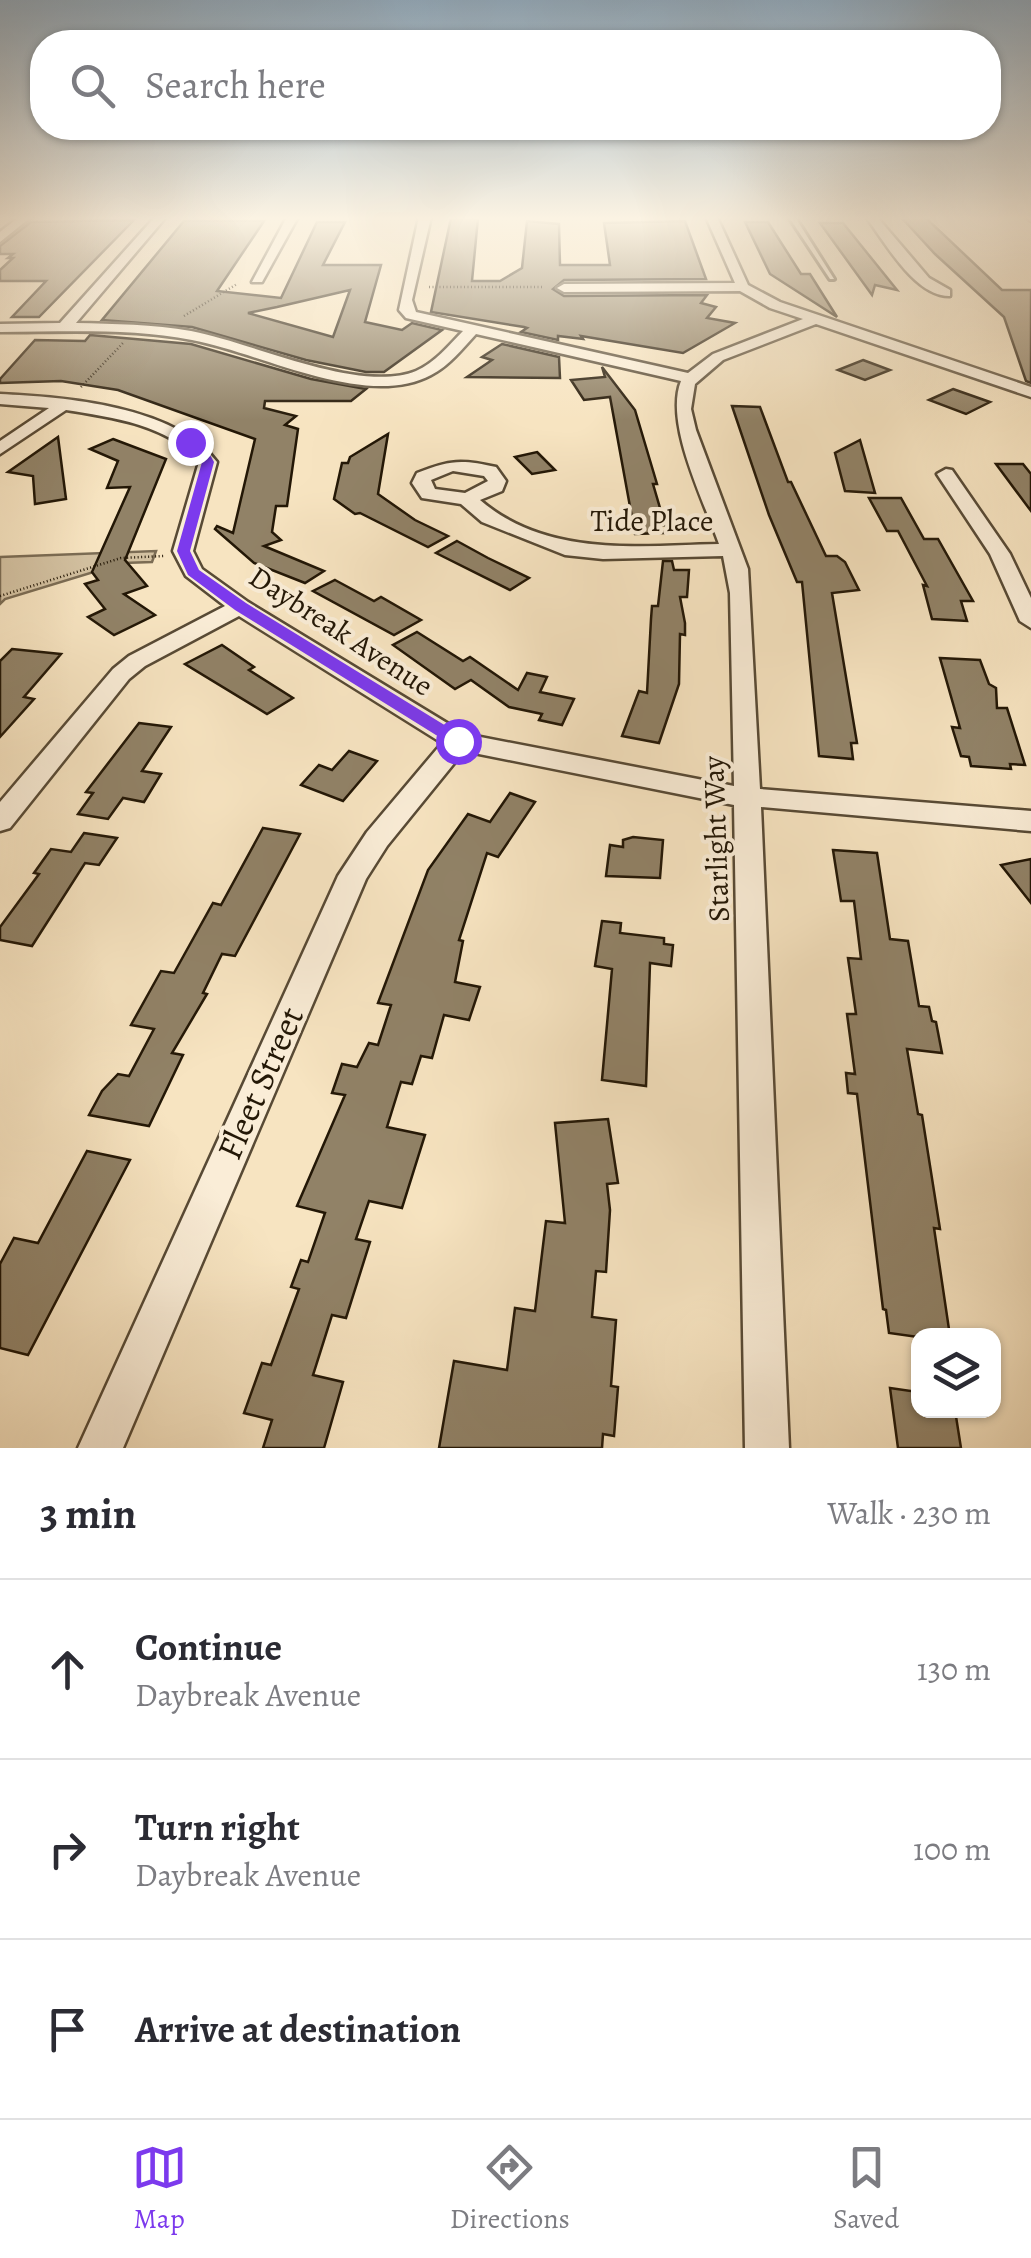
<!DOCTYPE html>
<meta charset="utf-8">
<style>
:root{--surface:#fff;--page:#f2f2f3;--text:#2b2b33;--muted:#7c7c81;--line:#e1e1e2;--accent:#7c3aed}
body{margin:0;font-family:Alegreya,serif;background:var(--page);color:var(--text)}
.controls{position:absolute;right:30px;bottom:30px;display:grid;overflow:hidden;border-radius:20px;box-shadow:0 2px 8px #0004}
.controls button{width:90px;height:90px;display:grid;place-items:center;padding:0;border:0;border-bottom:2px solid var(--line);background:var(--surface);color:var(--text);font:50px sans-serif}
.stop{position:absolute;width:30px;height:30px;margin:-22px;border:8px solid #7c3aed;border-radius:50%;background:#fff}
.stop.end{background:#7c3aed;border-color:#fff;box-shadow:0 2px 10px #0008}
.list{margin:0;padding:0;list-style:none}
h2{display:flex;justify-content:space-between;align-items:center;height:130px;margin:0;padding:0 40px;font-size:42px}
h2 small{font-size:32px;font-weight:400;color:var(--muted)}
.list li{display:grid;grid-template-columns:65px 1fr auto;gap:30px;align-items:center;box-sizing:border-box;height:180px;padding:0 40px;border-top:2px solid var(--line)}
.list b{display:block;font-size:38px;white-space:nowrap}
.list p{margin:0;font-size:32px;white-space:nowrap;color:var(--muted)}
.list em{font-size:32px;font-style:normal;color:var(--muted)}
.icon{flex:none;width:55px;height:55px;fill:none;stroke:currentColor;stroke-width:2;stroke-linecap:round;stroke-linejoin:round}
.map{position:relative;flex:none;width:1031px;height:1448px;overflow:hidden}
.search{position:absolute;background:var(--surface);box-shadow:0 2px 8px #0004;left:30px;right:30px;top:30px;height:110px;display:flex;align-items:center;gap:25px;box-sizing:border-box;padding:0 35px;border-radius:40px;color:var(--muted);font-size:38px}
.sheet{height:670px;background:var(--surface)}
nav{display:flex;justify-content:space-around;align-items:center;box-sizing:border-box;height:140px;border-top:2px solid var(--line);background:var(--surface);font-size:28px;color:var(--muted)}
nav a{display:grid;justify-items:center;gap:5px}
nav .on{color:var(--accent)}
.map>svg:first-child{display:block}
</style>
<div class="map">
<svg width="1031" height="1448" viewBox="0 0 1031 1448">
<rect width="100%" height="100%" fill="#f7e4c1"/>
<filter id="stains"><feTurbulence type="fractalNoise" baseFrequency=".002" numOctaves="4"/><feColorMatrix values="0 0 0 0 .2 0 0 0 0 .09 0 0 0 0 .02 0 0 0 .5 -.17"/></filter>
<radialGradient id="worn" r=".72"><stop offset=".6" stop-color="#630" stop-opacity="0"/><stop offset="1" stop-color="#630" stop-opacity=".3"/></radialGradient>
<polygon fill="#d3c1a1" stroke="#7b6c54" stroke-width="2.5" points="156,551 152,562 123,563 5,599 0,604 0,557"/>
<g fill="#918267" stroke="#231706" stroke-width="2.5" fill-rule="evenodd">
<polygon points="901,217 925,217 1002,290 1031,290 1031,383 1026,381 1004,317 935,254"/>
<polygon points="451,218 478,218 472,281 500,281 522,268 527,221 559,224 560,265 610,265 604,223 685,221 706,279 564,280 553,289 564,296 707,295 701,303 716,307 707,318 735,323 683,353 581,336 583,339 558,336 558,340 521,332 527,328 524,327 431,312"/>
<polygon points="134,220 39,317 12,317 46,281 0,281 0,270 13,258 8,258 13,254 0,254 0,246 31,222"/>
<path d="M184,221H264L217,291L281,298L317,222H345L323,265H381L365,322L402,330L412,323L442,330L384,372H366L306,360L192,327L102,320ZM350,290L333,337L248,313L277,307Z"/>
<polygon points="745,222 768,222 801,274 810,274 837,317 770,274"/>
<polygon points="820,223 843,223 897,290 875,285 872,295"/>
<polygon points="90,335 191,344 311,379 366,389 351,401 265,401 264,408 296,416 285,425 298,429 287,506 276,506 272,532 281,540 264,546 324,571 305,583 254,563 215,529 217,526 233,533 255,439 118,390 61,381 0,383 0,379 35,340 85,341"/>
<polygon points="502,344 559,357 560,378 467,377 492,360 482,357"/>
<polygon points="863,360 890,370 865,380 838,370"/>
<polygon points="602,367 635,410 657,484 653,484 665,525 660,526 663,533 635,534 610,397 584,400 571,380 605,377"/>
<polygon points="953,389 990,402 966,414 929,400"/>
<polygon points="732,406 760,407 788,482 791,482 826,556 837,556 845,562 859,590 832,593 857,743 851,743 853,759 819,756 802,582 797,582 769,515"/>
<polygon points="388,434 378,494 415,520 448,536 428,547 360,513 355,514 334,499 342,463 348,463 350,457"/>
<polygon points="58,437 66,499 35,504 33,476 8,472"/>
<polygon points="113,439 166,459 125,560 147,586 124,594 155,615 114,635 88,617 105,609 85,584 98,580 92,572 130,487 107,488 118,461 90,449"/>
<polygon points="860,440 875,493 845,491 835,453"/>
<polygon points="537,452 555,470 532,474 515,457"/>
<polygon points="996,464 1023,464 1031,474 1031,511"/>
<polygon points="869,498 901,498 924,539 938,539 973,601 961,601 967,621 932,619 923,585 927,586 898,531 887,531"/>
<polygon points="457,541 488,558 529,578 510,590 436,553"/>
<polygon points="663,561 672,561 674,570 689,570 687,597 680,597 685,623 685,635 680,634 679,684 659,743 622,736 639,691 647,693 651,619 652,606 658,606"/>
<polygon points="335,580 374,601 381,597 421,620 394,635 313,591"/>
<polygon points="417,632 463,661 470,657 518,690 527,673 547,677 540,692 574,699 562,725 539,720 542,714 509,707 471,680 455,689 393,645"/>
<polygon points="222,645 254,667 249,670 293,698 267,714 185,664"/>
<polygon points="12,649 61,654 24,697 34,699 0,737 0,661"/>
<polygon points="940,658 980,660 989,684 996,688 997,708 1007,708 1025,765 1010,764 1011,769 971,766 969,757 961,756 952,727 960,728"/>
<polygon points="139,723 171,727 142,771 161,774 144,802 123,798 108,819 78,814 93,793 86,792"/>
<polygon points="349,751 377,761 343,801 301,785 319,765 332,770"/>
<polygon points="510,793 535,802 498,857 487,853 459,940 463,941 455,982 480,987 469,1020 444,1015 432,1058 421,1056 412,1084 401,1082 387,1127 425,1135 402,1208 369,1201 356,1239 370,1242 346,1318 332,1315 313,1375 343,1382 324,1448 263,1448 272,1420 244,1413 262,1363 271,1365 299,1289 291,1287 301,1260 308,1262 325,1213 297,1206 345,1095 332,1093 342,1064 357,1067 369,1043 378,1045 391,1005 378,1003 428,870 468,814 490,822"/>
<polygon points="263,828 300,834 235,956 222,954 203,993 207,994 172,1053 183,1055 149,1126 89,1115 102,1091 118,1074 129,1076 154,1029 131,1025 161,971 174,973 213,903 221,905"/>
<polygon points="84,833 117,838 99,865 85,863 32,946 0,940 0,927 39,874 34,873 51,849 71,852"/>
<polygon points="633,837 663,840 660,878 606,876 610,845 623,847 623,840"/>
<polygon points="833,850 877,853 890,939 908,941 919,1006 929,1007 932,1021 936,1022 942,1053 907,1049 918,1114 922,1115 940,1229 934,1228 950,1336 918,1337 889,1333 886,1310 883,1309 857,1094 848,1093 846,1073 855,1074 847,1014 856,1014 848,958 861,959 854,901 841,901"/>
<polygon points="1031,859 1031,903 1001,865"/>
<polygon points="602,921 621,923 620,933 664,938 664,944 673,945 671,966 650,963 646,1086 602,1080 612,969 595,966"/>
<polygon points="608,1119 618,1183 607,1184 610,1210 606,1272 596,1271 592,1317 616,1320 611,1386 618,1387 614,1436 603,1434 602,1448 439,1448 454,1361 507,1370 515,1308 535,1311 546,1221 565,1223 555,1123"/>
<polygon points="87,1151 130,1160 28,1355 0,1348 0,1264 14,1238 38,1243"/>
<polygon points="890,1388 918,1392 918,1410 955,1410 961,1448 898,1448"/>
</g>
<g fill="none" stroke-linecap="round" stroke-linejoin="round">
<g stroke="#584a35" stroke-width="6">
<polygon id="lane" points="789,217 795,217 834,279 830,279"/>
</g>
<g stroke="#584a35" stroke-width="5">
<g id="street">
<polygon points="19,217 31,217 0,242 0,232"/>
<path d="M155,217H166L76,323C114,324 153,324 191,331C251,342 359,394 416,371C435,363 449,345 463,331L406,318L399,310L419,217H431L412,300L416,312L688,373L713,354L803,319L770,308L740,291L564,292L557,288L564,284L735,283L706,217H717L748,285L780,302L1031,387V397L816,324L723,360L695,384L691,409L696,430L748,569L760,789L1031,811V831L761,807L789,1448H745L734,805L464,751L387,846L366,879L123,1448H78L338,876L367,832L442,743L239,616L145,666L129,679L10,828L0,831V802L113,669L129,656L225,606L186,576L173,551L199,462C170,425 111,417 66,410L0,454V441L49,408L0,404V394C65,397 176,406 217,462L193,551L202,569L248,602L465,734L734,786L730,593L723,556L603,559L565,555L482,522L461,504L422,498L412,483L417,473C449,460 462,459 496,467L506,481L502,491L480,500C547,557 637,546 719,544C704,501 664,423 681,381L476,334C462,349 449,366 431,375C366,410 259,352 192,340C129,328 64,332 0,332V324L60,323ZM453,471L484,476L488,481L465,493L435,489L431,480Z"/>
<polygon points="287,217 298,217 262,282 252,282"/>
<path d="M866,217H877L929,278L950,290V296C915,297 885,242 866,217Z"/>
<polygon points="1025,217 1031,217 1031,221"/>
<polygon points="946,469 952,470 1010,554 1031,598 1031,628 1020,621 990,554 937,474"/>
</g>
</g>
<g stroke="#231706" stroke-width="2.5" stroke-dasharray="1 2.5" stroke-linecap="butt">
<polyline points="429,287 544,287"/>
<polyline points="184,316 237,284"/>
<polyline points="81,387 123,343"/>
<polyline points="0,596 121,558 164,556"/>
</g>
<use href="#lane" fill="#faedd7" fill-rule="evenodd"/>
<use href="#street" fill="#faedd7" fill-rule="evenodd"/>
</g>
<linearGradient id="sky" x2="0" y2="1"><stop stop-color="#91abbf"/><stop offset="0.52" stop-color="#fbf3e3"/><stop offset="1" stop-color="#fbf3e3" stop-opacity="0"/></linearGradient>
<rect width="1031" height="420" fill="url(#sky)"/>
<polygon fill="#7c3aed" points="190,438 205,446 214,462 190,551 199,570 246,603 464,737 464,745 452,745 235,610 188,575 177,551 202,462 185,442"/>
<g text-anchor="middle" stroke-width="8" stroke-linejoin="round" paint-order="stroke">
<g font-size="30" fill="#231706" stroke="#faedd7">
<text x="652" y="531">Tide Place</text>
<text transform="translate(341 631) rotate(33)" y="10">Daybreak Avenue</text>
<text transform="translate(716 839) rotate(-92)" y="10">Starlight Way</text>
</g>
<g font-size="35" fill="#231706" stroke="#faedd7">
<text transform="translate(260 1083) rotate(-66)" y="12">Fleet Street</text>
</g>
</g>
<rect width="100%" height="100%" filter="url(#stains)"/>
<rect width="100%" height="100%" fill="url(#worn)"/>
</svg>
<div class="controls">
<button><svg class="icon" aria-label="layers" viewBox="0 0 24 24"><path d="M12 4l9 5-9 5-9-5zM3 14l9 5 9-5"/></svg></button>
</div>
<div class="stop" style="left:458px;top:741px"></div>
<div class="stop end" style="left:190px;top:442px"></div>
<div class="search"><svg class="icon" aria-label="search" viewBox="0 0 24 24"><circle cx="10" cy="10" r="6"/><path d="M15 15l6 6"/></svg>Search here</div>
</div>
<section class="sheet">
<h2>3 min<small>Walk · 230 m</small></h2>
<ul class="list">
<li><svg class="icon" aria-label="ahead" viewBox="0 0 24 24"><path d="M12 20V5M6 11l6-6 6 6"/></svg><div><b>Continue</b><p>Daybreak Avenue</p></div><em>130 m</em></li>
<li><svg class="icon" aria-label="right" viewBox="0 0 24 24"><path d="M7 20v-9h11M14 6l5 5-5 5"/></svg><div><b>Turn right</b><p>Daybreak Avenue</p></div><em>100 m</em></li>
<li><svg class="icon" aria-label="arrive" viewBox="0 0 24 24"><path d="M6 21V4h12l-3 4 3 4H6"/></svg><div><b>Arrive at destination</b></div></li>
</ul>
</section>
<nav>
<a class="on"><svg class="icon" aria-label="map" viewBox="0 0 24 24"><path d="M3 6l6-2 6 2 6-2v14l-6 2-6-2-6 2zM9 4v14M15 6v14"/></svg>Map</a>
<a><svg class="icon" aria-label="directions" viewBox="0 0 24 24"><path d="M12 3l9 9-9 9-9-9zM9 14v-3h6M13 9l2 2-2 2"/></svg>Directions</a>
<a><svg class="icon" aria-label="saved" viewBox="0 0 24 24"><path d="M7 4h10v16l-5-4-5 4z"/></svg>Saved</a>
</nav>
